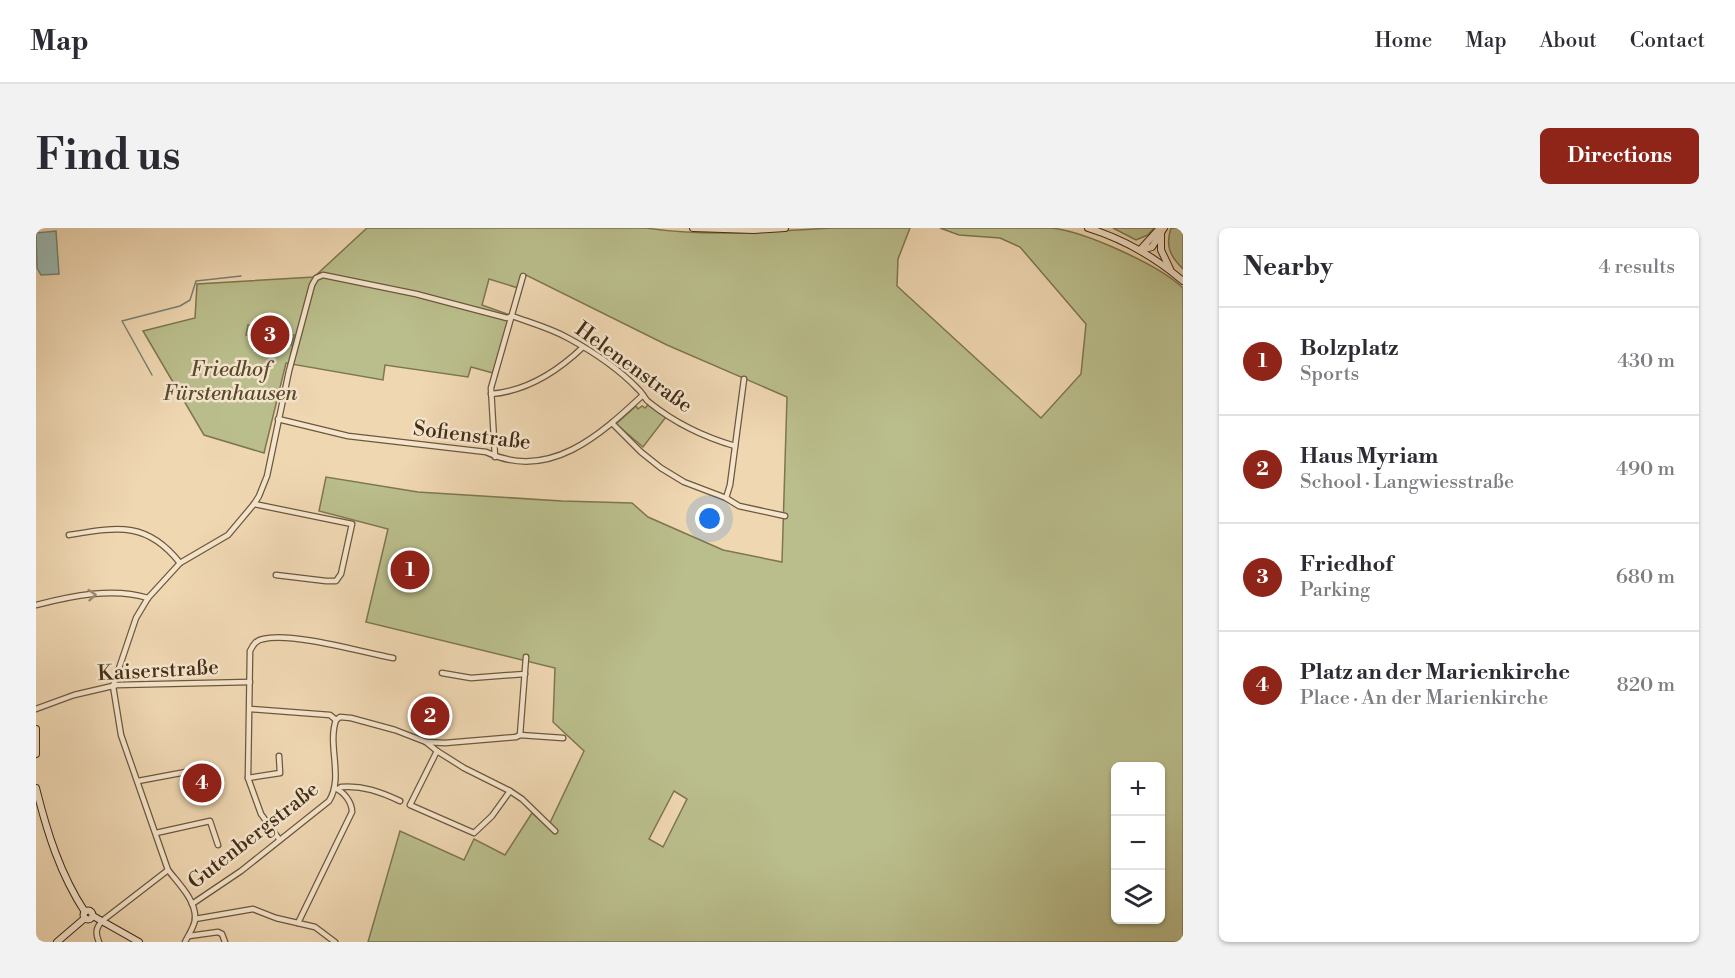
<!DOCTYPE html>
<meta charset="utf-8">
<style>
:root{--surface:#fff;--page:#f2f2f3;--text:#2b2b33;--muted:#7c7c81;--line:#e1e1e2;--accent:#8f2418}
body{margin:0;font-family:"Libre Bodoni",serif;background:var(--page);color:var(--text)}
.controls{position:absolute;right:18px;bottom:18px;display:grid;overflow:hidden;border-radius:9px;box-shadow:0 2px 4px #0004}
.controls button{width:54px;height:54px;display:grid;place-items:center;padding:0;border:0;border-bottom:2px solid var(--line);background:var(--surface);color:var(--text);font:30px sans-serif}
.you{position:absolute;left:674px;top:291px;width:21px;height:21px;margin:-15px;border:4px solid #fff;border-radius:50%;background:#1a73e8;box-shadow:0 0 0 9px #1a73e833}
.badge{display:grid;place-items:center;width:39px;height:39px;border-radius:50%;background:var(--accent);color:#fff;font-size:20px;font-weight:700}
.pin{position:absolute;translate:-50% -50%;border:3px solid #fff;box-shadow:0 2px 6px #0006}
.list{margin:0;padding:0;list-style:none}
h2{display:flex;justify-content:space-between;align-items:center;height:78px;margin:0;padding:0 24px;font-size:26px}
h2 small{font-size:20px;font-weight:400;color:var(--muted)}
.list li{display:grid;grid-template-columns:39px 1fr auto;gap:18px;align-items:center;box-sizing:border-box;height:108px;padding:0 24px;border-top:2px solid var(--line)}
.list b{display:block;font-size:22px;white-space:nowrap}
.list p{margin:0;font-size:20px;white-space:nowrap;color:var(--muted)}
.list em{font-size:20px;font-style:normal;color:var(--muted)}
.icon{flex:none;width:33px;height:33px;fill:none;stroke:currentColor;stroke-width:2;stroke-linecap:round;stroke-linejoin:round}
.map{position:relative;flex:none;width:1147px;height:714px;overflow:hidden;border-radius:9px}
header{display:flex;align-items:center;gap:36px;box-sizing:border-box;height:84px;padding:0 30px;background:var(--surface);border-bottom:2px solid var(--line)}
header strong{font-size:28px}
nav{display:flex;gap:33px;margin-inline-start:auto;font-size:21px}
.intro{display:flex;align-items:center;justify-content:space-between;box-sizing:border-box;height:144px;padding:0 36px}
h1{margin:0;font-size:42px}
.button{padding:15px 27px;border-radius:9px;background:var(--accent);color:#fff;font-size:21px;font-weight:700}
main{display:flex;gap:36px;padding:0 36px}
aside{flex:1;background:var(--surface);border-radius:9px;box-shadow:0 2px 4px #0004}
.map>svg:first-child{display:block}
</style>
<header>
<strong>Map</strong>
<nav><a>Home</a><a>Map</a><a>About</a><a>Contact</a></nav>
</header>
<div class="intro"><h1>Find us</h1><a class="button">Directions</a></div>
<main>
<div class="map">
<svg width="1147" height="714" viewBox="0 0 1147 714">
<rect width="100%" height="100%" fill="#efd7b2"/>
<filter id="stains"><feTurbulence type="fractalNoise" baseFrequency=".00333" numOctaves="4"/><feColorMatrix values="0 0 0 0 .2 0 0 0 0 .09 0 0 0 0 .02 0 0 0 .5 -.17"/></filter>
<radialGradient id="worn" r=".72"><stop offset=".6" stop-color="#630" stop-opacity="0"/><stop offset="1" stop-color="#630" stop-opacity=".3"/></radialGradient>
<g fill="#babe8c" stroke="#7e7650" stroke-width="1.5" fill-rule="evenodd">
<path d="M331,0H610C672,9 733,4 795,0C822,0 848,0 874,0L862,31L861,58L1005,190L1045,146L1050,96L984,19L964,10L923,7L904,0C941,0 978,0 1015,0C1048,3 1123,37 1147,60V714H332L364,603L428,632L438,611L469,627L496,585L512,599L548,523L517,494L519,440L330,394L352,301L283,283L290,249L382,264L526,273L596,275L612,289L687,322L746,334L751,169L631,117L490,47L485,48L482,60L453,51L446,77L474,87L457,145L435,139L432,149L349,137L347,152L250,135L228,225L168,207L107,103L159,90L161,56L278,49ZM212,97L258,107L255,117L210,107ZM1080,538H1124V692H1080ZM638,563L651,571L627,619L613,611Z"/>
<polygon points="1077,0 1118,0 1112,7 1100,12"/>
<path d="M1135,0H1147V41C1134,28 1129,18 1135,0Z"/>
<polygon points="612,177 630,189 607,219 580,196 600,178 602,181 606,178 609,180"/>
</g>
<polygon fill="#9ab9b1" stroke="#778173" stroke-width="1.5" points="20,3 23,46 5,47 1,40 0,5"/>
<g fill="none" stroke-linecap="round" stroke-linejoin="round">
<polyline stroke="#778173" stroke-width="1.5" points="116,147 86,93 144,78 154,72 160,53 205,48"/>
<g stroke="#6d583c" stroke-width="7">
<g id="street">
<path d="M455,166C491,163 522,143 547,119"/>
<path d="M242,191L312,208L450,224C513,254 564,207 607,167"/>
<polyline points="576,195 605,224 625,240 648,254 690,270 703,278 749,288"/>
<polyline points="459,229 455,160 487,48"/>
<polyline points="690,270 694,257 708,151"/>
<polyline points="218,276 316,296 305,346 300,353 290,353 240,347"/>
<path d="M33,307C82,299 111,293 144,335"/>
<path d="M0,377C35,368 77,359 112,370"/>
<polyline points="406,445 435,450 489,446"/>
<polyline points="0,481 38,467 81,457 214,454"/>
<polyline points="214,481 294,487 300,492"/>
<polyline points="300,492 304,489 315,490 359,502 390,514 401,523 428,540 474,563 486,571 519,603"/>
<polyline points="484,507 490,429"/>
<polyline points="390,514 409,515 480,509 484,507 527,510"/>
<polyline points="401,523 374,577 438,605 456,588 474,563"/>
<polyline points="212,550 244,545 243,528"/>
<polyline points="102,553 150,544"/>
<path d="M302,561L305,559C326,557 345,564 364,573"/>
<polyline points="120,605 174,593 182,617"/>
<path d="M243,611L225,586L212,550L214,423C217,417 220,412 227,411C257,404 325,424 357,430"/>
<path d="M132,642L85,507L77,458L100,390L112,370L144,335L192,307L218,276L223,268L231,248L253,143L276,57L280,50L287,47L380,66L471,90L476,88C495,95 514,100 532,110C556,123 583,141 602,161C607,165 608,171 614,175C639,195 668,209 699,218"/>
<path d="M156,676L205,643L293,573C308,549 291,518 300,492"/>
<polyline points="159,691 217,681 240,690 279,699 299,714"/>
<path d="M262,695L316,584C316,574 308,564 299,560"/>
<polyline points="153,708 182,704 186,706 189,714"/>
<path d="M63,714C59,705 60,700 66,693L132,642C142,655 161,673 159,692C158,699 152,708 149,714"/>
</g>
</g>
<g stroke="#422d15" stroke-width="8">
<g id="secondary">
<polyline points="657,0 718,2 749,0"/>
<path d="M1052,0C1087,11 1119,29 1147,53"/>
<polyline points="1125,5 1125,22 1134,41"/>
<polyline points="1104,22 1124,0"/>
<polyline points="1105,22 1116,19 1128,0"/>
<polyline points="0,501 0,526"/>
<path d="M0,560C11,604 24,646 49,684"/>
<circle cx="52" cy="687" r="4.5"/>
<polyline points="57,688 103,714"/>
<polyline points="21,714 49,690"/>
</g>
</g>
<use href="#street" stroke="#f5e5cd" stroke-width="4.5"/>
<use href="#secondary" stroke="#f5e5cd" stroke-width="6"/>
</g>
<defs><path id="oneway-chevron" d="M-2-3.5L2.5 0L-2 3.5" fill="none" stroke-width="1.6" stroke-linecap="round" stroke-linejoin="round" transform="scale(1.5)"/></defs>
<use stroke="#9c8971" href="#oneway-chevron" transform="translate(56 367) rotate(-5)"/>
<g text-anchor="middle" stroke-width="5" stroke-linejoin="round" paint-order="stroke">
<g font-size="21" fill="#422d15" stroke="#f5e5cd">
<text transform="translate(598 139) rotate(36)" y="7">Helenenstraße</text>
<text transform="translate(436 207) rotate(7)" y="7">Sofienstraße</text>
<text transform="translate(122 442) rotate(-3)" y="7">Kaiserstraße</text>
<text transform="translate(217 607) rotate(-38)" y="7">Gutenbergstraße</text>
</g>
<g font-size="21" font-style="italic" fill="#5a4a2d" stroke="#f5e5cd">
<text x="194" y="148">Friedhof<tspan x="194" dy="24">Fürstenhausen</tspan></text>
</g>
</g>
<rect width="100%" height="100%" filter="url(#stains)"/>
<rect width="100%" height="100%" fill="url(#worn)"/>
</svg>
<div class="controls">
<button>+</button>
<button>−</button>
<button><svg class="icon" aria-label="layers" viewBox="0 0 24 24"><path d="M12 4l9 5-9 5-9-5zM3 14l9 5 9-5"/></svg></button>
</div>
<div class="you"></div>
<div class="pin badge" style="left:374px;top:342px">1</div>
<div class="pin badge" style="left:394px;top:488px">2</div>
<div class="pin badge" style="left:234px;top:107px">3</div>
<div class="pin badge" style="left:166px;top:555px">4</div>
</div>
<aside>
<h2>Nearby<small>4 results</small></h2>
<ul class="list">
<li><span class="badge">1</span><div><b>Bolzplatz</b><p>Sports</p></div><em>430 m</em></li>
<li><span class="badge">2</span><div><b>Haus Myriam</b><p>School · Langwiesstraße</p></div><em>490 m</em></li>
<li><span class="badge">3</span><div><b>Friedhof</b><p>Parking</p></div><em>680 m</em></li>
<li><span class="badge">4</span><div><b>Platz an der Marienkirche</b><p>Place · An der Marienkirche</p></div><em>820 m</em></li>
</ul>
</aside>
</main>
